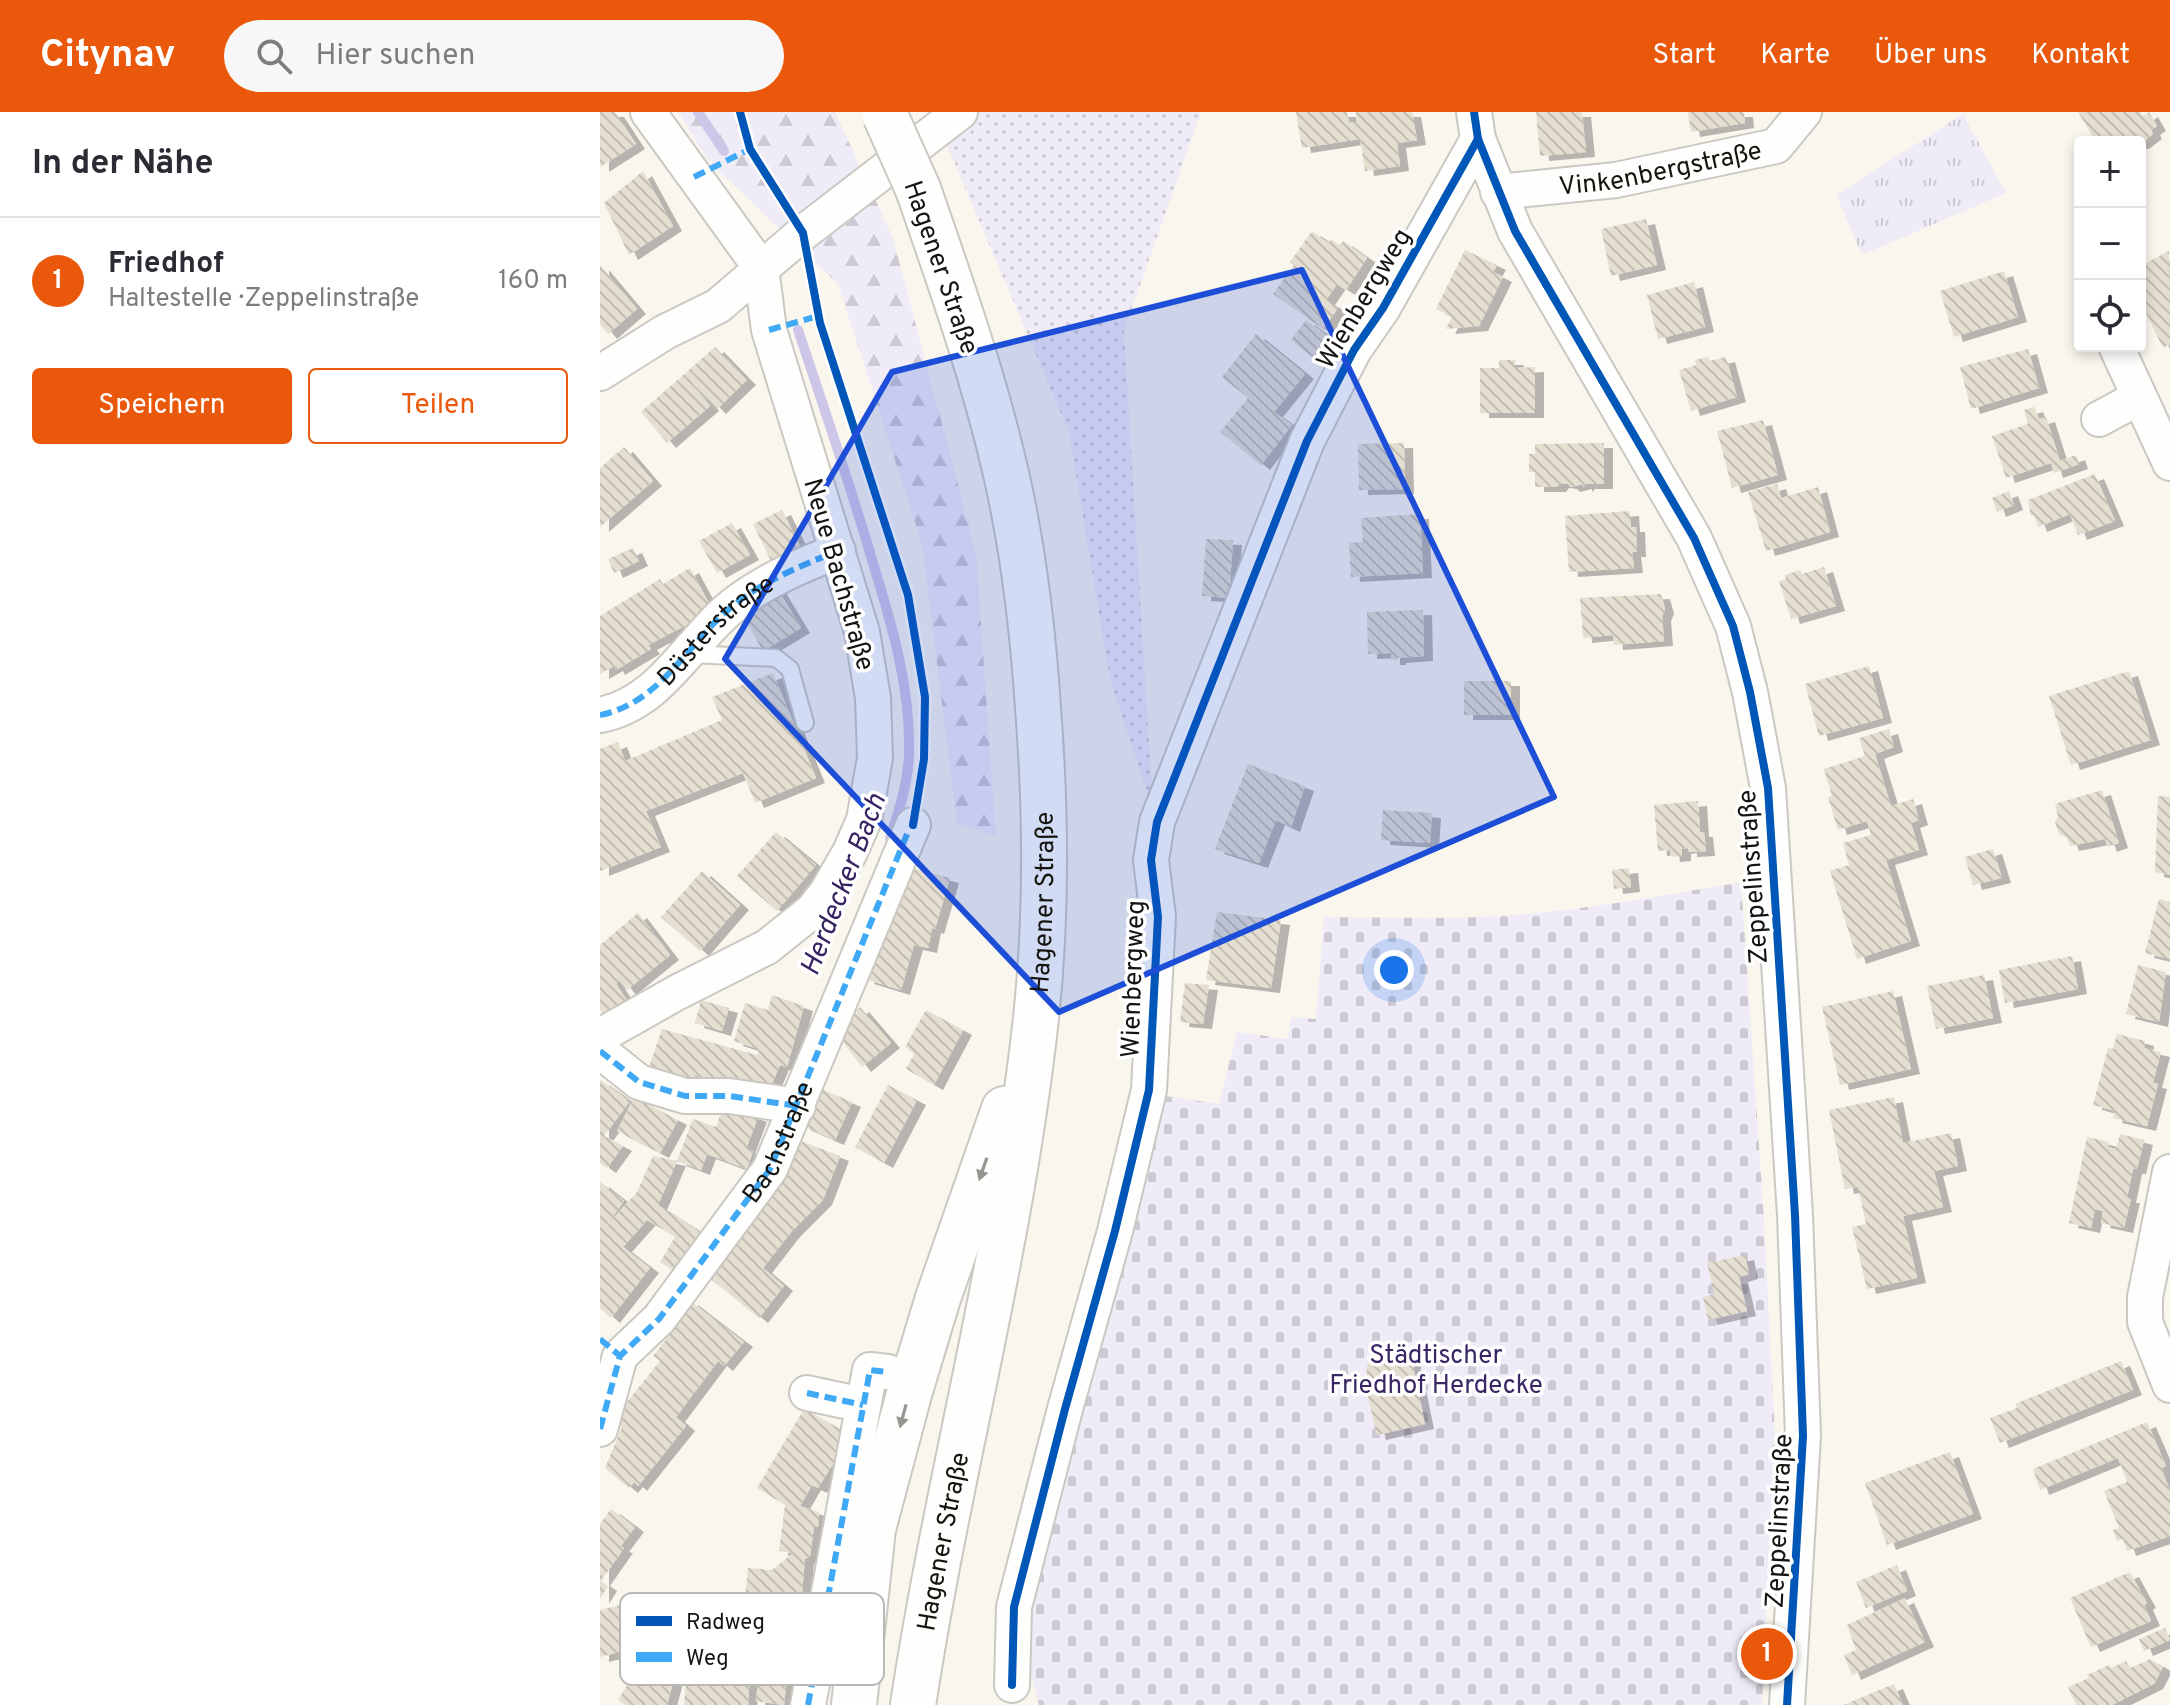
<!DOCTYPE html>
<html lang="de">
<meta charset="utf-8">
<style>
:root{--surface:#fff;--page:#f7f7f7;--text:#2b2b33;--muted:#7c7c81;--line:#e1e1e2;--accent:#ea580c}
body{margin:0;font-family:Overpass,sans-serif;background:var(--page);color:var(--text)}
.controls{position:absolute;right:24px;top:24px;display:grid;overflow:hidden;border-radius:8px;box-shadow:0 4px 12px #0003}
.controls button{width:72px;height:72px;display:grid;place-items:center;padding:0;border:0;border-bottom:2px solid var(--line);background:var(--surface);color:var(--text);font:40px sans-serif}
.you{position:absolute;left:794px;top:858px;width:28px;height:28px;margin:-20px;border:6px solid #fff;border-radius:50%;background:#1a73e8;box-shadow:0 0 0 12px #1a73e833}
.badge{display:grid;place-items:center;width:52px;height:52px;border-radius:50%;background:var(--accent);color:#fff;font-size:26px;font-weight:700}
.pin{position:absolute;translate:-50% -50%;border:4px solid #fff;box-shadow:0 2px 8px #0006}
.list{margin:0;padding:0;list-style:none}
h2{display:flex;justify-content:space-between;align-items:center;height:104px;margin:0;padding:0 32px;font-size:34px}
h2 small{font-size:26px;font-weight:400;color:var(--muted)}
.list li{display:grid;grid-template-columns:52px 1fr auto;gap:24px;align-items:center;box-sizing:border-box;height:128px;padding:0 32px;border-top:2px solid var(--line)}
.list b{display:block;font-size:30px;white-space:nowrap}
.list p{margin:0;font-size:26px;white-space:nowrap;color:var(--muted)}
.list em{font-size:26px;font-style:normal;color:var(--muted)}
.actions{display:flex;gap:16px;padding:24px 32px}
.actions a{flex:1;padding:18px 0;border:2px solid var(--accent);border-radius:8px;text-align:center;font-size:28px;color:var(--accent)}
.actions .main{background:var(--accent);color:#fff}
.icon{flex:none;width:44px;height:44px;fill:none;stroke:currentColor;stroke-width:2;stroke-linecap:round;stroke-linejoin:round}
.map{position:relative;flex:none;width:1570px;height:1593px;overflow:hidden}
header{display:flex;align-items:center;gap:48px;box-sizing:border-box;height:112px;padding:0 40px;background:var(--accent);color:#fff}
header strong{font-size:38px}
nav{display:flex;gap:44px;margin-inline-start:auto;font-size:28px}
.search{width:560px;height:72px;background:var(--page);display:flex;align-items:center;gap:20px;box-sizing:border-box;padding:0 28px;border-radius:44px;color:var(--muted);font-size:30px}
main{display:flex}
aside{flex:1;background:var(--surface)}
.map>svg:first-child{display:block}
</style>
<header>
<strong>Citynav</strong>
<div class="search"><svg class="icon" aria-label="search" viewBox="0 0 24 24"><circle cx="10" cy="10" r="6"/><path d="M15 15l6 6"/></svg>Hier suchen</div>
<nav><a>Start</a><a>Karte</a><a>Über uns</a><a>Kontakt</a></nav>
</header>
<main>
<aside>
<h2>In der Nähe<small></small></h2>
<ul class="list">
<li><span class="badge">1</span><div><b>Friedhof</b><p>Haltestelle · Zeppelinstraße</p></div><em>160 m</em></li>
</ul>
<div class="actions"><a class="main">Speichern</a><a>Teilen</a></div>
</aside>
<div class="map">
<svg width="1570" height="1593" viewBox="0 0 1570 1593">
<defs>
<pattern id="grass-dots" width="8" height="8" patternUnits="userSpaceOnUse" patternTransform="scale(2)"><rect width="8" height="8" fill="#efebf7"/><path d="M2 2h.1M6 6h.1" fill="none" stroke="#ccc9d3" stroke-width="1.8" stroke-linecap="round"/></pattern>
<pattern id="forest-firs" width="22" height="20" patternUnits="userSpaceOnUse" patternTransform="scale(2)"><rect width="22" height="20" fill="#efebf7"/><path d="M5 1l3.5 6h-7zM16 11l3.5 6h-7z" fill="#ccc9d3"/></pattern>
<pattern id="cemetery-stones" width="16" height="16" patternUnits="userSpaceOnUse" patternTransform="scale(2)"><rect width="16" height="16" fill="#efebf7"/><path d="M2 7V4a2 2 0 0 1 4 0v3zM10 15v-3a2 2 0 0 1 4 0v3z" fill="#ccc9d3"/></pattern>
<pattern id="park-tufts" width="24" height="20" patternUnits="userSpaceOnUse" patternTransform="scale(2)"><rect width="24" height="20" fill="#efebf7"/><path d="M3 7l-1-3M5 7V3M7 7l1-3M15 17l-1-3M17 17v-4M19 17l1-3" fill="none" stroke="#ccc9d3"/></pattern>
<pattern id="building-back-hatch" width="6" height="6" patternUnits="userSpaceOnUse" patternTransform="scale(2)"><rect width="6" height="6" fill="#e5dfd1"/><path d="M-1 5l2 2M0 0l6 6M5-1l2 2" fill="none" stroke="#c4beb2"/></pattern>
<filter id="shadow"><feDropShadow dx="9" dy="5" stdDeviation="0" flood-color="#0004"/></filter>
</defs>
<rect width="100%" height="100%" fill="#f9f6ee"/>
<polygon fill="url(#grass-dots)" points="367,0 601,0 524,219 553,698 510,568 469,320 346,31"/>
<polygon fill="url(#forest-firs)" points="78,0 235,0 293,126 376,441 396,724 357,711 322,432 238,172 110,51"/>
<path fill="url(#cemetery-stones)" d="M1141,770L1164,1107L1175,1324L1162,1593H439L417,1508L480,1305L541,1050L560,1009L566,984L619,992L637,920L688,927L691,905L716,907L724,805C788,805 852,808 915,803C992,797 1066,783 1141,770Z"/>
<polygon fill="url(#park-tufts)" points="1363,2 1406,81 1262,143 1236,83"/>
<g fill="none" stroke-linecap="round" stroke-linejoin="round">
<g stroke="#cec6e8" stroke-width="10">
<polyline points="98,0 124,39"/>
<path d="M198,218C224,295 250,373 273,451C292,513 311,577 309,642C308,671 299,699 290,726"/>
</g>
</g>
<g fill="url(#building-back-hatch)" filter="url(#shadow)">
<polygon points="0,0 15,0 36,32 0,55"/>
<polygon points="696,0 747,0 749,11 757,10 756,0 812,0 817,28 797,31 800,54 765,59 760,27 702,36"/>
<polygon points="936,0 982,0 986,40 940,44"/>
<polygon points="1088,0 1144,0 1145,11 1091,20"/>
<polygon points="1478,0 1540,0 1543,4 1549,0 1557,14 1551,18 1553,22 1540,32 1496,30"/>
<polygon points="43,59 73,114 29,143 4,91"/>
<polygon points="1046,107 1057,153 1011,164 1001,117"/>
<polygon points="712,119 728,131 731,127 740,134 743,129 767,146 746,178 737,172 726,188 738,196 723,217 673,182 694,153 690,150"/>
<polygon points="865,138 897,153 893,160 903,165 879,214 846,217 852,205 836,197"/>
<polygon points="1569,139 1570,232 1563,236 1540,189 1540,154"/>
<polygon points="0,153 37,197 8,222 0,212"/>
<polygon points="1404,159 1418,205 1354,225 1340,179"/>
<polygon points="1094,170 1105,215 1058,227 1047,183"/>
<polygon points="706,208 728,224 712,245 691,228"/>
<polygon points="656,222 705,262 674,300 692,313 661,353 620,320 648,286 622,265"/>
<polygon points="115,235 147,268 117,297 90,269 110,294 67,331 41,300"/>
<polygon points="1428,237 1439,276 1371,297 1360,255"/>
<polygon points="1108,245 1109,249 1126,245 1137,285 1091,299 1079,258 1096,253 1095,248"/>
<polygon points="899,248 915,248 915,256 935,255 935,301 880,301 880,256 899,256"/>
<polygon points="1434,295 1439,307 1446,305 1460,349 1476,343 1479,352 1454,361 1451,351 1406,366 1392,324 1428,312 1424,298"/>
<polygon points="1163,308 1178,363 1132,376 1117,319"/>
<polygon points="804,331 805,377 759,378 758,332"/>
<polygon points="1004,331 1004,372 986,372 983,375 983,372 971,375 968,372 960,371 957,375 935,375 935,360 929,360 929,342 935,342 935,332"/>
<polygon points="24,335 53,369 0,415 0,356"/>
<polygon points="1495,362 1515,409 1478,423 1470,402 1438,415 1434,403 1431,404 1428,388"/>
<polygon points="1177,372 1181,386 1218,375 1230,420 1166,439 1148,380"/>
<polygon points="1409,379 1414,393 1397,400 1392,386"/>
<polygon points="182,398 200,434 171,449 153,412"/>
<polygon points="1030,399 1031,415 1036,415 1037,440 1032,440 1034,456 969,460 965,404"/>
<polygon points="820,402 823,461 751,465 749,431 763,430 761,406"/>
<polygon points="132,411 150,443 117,461 99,429"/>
<polygon points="606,427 633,428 629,486 602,484"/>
<polygon points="33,436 39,449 14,461 8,447"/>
<polygon points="1224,455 1236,494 1191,507 1179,469 1186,467 1185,463 1200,458 1202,462"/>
<polygon points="90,456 111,495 94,506 96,508 48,533 51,537 16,558 14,554 0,562 0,504 60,467 63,472"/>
<polygon points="177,476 201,516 163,539 140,499"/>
<polygon points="1061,482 1065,497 1062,504 1064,529 1014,533 1013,523 983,526 980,486"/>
<polygon points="823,498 824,544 797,546 797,548 791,548 791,541 768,542 767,500"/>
<polygon points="1269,554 1283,606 1219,624 1205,572"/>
<polygon points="1529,559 1551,628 1471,653 1449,584"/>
<polygon points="173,561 216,666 155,691 143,661 46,699 61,735 0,759 0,637 18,630 25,649 122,608 112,585"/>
<rect x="864" y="569" width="47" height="34"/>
<polygon points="1289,617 1294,635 1275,642 1291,694 1313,687 1319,708 1311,711 1319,738 1286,748 1311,829 1257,847 1230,759 1249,753 1243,731 1271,723 1267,709 1238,718 1228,685 1232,684 1224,657 1265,644 1259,626"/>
<polygon points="648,652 705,674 691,715 676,708 659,751 615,737"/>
<polygon points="1502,678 1519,731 1508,735 1505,727 1470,734 1467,726 1459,722 1455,710 1458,704 1455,692"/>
<polygon points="1558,684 1570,685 1570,763 1555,760"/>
<polygon points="1098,689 1100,720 1104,720 1106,739 1088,740 1088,736 1082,737 1082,744 1071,745 1070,738 1058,739 1054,693"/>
<polygon points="783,698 832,701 830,731 781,728"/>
<polygon points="176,720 216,753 177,799 137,764"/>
<polygon points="1393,737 1402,766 1373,773 1365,745"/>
<polygon points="301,753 350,766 335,817 332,816 328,836 314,833 301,878 265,867"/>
<polygon points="1029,756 1031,775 1014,777 1012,758"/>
<polygon points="102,759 140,793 100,839 61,805"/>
<polygon points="1559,787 1570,790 1570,847 1545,841"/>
<polygon points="617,800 681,808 671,876 606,868"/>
<polygon points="38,801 70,843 27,878 19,868 16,872 28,890 8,908 0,898 0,833"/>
<polygon points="1472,844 1478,877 1405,891 1399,858"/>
<polygon points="1538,853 1566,860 1559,910 1526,902"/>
<polygon points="1384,863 1393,906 1336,917 1327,874"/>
<polygon points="585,871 609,873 603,912 580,910"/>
<polygon points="1293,879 1311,957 1240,973 1222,895"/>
<polygon points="172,883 204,894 187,955 180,953 170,976 147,979 95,963 91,971 48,958 62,917 157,943 159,937 134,929 145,891 168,898"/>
<polygon points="101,888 129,896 122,919 95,911"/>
<polygon points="260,895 291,931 262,955 234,918"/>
<polygon points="326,898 363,918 334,973 306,957 314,942 305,935"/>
<polygon points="1517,922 1545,929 1544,936 1561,940 1553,971 1558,972 1547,1014 1513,1006 1515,999 1493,993 1508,936 1513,937"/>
<polygon points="0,968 30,989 4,1024 23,1034 7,1056 0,1051"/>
<polygon points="288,973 317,988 284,1051 255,1035"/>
<polygon points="217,975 252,990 235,1028 201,1013"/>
<polygon points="34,985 78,1008 60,1041 17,1019"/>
<polygon points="1294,985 1303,1031 1351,1021 1358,1054 1334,1059 1343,1095 1303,1104 1317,1166 1267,1177 1252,1115 1266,1112 1258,1075 1245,1077 1229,998"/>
<polygon points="124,993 158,1005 146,1037 153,1039 147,1057 107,1042 101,1058 77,1049 93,1007 116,1015"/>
<polygon points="1520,1022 1544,1028 1537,1057 1533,1057 1527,1086 1531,1086 1524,1116 1501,1111 1503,1099 1495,1097 1491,1116 1469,1111 1487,1025 1509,1030 1508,1035 1516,1037"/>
<polygon points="198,1028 240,1044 223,1088 191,1120 163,1156 184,1174 159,1206 106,1163 171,1066 181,1071"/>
<polygon points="53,1044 77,1049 58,1093 107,1124 82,1165 60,1150 75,1125 47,1108 23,1135 50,1156 11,1206 0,1196 0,1070 24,1089 6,1114 37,1080"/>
<polygon points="1145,1143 1149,1162 1139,1165 1147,1199 1108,1208 1103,1185 1114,1182 1107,1151"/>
<polygon points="89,1188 144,1230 124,1254 118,1249 76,1305 86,1314 38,1374 34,1370 29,1376 5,1356 22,1315 13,1307 60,1249 53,1244 71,1221 65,1217"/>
<polygon points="816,1239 811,1254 813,1253 825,1312 777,1323 763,1265 766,1264 768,1248"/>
<polygon points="1521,1249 1533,1278 1400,1331 1390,1306 1417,1296 1415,1292"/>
<polygon points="204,1297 251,1323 218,1376 212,1373 200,1394 219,1400 218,1415 214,1415 210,1444 205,1447 197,1535 141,1527 148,1456 172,1458 193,1441 179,1439 185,1393 157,1376"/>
<polygon points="1547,1310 1566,1354 1561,1356 1570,1379 1570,1424 1527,1439 1523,1427 1517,1429 1513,1418 1519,1416 1504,1379 1527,1370 1518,1346 1440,1378 1433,1357"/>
<polygon points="1350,1340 1373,1402 1287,1433 1265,1371"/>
<polygon points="11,1397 35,1415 20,1435 24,1436 1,1469 8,1474 0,1487 0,1412"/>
<polygon points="1297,1453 1307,1479 1266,1496 1256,1470"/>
<polygon points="1530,1460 1547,1491 1544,1493 1551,1509 1491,1535 1470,1486"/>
<polygon points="1305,1486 1325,1530 1252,1563 1244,1543 1256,1538 1247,1513"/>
<polygon points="37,1489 48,1533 0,1545 0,1498"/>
<polygon points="1565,1516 1570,1528 1544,1539 1539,1527"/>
<polygon points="46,1543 75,1563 67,1593 25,1593 18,1588"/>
<polygon points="1550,1547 1563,1555 1554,1572 1512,1593 1476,1593 1468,1575 1489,1566 1487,1563 1509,1553 1511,1556 1526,1549 1530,1556"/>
<polygon points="87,1556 150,1561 148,1593 84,1593"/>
<polygon points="159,1560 187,1563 184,1593 156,1589"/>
<polygon points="1294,1572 1303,1593 1243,1593"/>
</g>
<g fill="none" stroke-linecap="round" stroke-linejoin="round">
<g stroke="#cbc8c3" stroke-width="20">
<polyline id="lane" points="89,542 176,546 190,557 205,611"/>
</g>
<g stroke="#cbc8c3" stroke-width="38">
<g id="street">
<polyline points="874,0 878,27 915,119 1094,426 1133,514 1150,580 1168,676 1195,1103 1203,1324 1187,1593"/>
<path id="s1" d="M898,80L1016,68L1176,34L1204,0"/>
<polyline points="1516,234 1570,351"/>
<polyline points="0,261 65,220 118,194 203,121 360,0"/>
<polyline points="1499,307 1538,286"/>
<path d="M0,603C62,591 89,528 135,492C166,468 202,453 238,439"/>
<polyline points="0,924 76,881 167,835 212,799 227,780 250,740 264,708 275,646 273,586 262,520 169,218 161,156 48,0"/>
<polyline points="0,939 39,970 85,984 129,984 198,994"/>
<polyline points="1570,1060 1545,1185 1545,1210 1570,1273"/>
<polyline points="207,1281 263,1293"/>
<polyline points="0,1317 20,1244 59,1207 170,1057 313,713"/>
<polyline points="412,1573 414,1495 465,1297 515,1119 549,978 558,805 551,748 557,710 707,329 754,238 783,196 878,27"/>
<polyline points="208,1593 270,1258 288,1260"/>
</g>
</g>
<g stroke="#cbc8c3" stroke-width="48">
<g id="primary">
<polyline points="254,1593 273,1417 309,1282 338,1186 404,997"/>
<path id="s2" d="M313,1593C348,1363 411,1137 436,906C447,803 446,699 438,596C433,519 424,442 407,366C385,268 351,172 318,77"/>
</g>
</g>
<use href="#lane" stroke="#fefefc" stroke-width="16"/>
<use href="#street" stroke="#fefefc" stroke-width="34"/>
<use href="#primary" stroke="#fefefc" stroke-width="44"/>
<g stroke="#cbc8c3" stroke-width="48" stroke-linecap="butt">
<polyline id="primary-bridge" points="285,3 318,77"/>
</g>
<use href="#primary-bridge" stroke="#fefefc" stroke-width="44"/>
<g stroke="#3fa9f5" stroke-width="6" stroke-dasharray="12 6" stroke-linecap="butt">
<polyline points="94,65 150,37"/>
<polyline points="169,218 218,204"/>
<path id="s3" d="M0,603C62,591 89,528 135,492C166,468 202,453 238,439"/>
<polyline points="0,939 39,970 85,984 129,984 198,994"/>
<polyline points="0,1227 20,1244"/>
<polyline points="207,1281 263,1293"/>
<path id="s4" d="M0,1317L20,1244L59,1207L170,1057L314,705"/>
<polyline points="208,1593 270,1258 288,1260"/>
</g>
<g stroke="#fff" stroke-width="13">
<g id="cycleway">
<polyline points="140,0 150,37 203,121 220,211 308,483 325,585 324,647 313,713"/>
<polyline points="874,0 878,27 915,119 1094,426 1133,514 1150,580 1168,676 1195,1103 1203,1324 1187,1593"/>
<polyline points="412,1573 414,1495 465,1297 515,1119 549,978 558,805 551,748 557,710 707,329 754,238 783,196 878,27"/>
</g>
</g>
<use href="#cycleway" stroke="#0057b8" stroke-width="8"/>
</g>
<defs><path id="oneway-solid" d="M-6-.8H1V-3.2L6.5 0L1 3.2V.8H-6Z" transform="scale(2)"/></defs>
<g fill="#969592">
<use href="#oneway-solid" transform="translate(383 1057) rotate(109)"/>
<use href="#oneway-solid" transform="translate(303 1304) rotate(105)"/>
</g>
<path fill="#1d4ed8" fill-opacity="0.2" stroke="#1d4ed8" stroke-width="6" stroke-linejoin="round" d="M702,158L954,685L459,900L125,547L292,260Z"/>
<g text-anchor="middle" stroke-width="7" stroke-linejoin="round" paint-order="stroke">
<g font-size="26" fill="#161410" stroke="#fff">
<text dy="9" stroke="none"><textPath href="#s1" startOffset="164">Vinkenbergstraße</textPath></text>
<text transform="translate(342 155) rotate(71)" y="9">Hagener Straße</text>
<text transform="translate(763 186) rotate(-59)" y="9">Wienbergweg</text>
<text transform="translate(240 462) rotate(74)" y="9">Neue Bachstraße</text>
<text dy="9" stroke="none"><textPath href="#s3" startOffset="146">Düsterstraße</textPath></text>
<text transform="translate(1152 765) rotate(-94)" y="9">Zeppelinstraße</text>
<text dy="9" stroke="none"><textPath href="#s2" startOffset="814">Hagener Straße</textPath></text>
<text transform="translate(532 867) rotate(-88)" y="9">Wienbergweg</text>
<text dy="9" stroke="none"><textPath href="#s4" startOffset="344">Bachstraße</textPath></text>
<text transform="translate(1178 1409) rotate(-87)" y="9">Zeppelinstraße</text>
<text dy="9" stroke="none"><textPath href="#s2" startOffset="166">Hagener Straße</textPath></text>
</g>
<g font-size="26" fill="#392765" stroke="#fff">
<text x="836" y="1251">Städtischer<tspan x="836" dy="30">Friedhof Herdecke</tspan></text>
</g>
<g font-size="28" font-style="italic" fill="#362361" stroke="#fff">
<text transform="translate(242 772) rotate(-69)" y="10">Herdecker Bach</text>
</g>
</g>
<rect x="20" y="1481" width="264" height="92" rx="12" fill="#fff" stroke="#b9b8b7" stroke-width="2"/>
<rect x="36" y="1504" width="36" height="10" fill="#0057b8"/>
<rect x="36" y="1540" width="36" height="10" fill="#3fa9f5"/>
<g font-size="22" fill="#161410">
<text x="86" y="1517">Radweg</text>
<text x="86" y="1553">Weg</text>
</g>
</svg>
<div class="controls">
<button>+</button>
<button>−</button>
<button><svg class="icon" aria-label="locate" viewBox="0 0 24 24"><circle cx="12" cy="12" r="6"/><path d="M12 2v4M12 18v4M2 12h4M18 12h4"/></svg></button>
</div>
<div class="you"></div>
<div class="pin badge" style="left:1167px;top:1542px">1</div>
</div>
</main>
